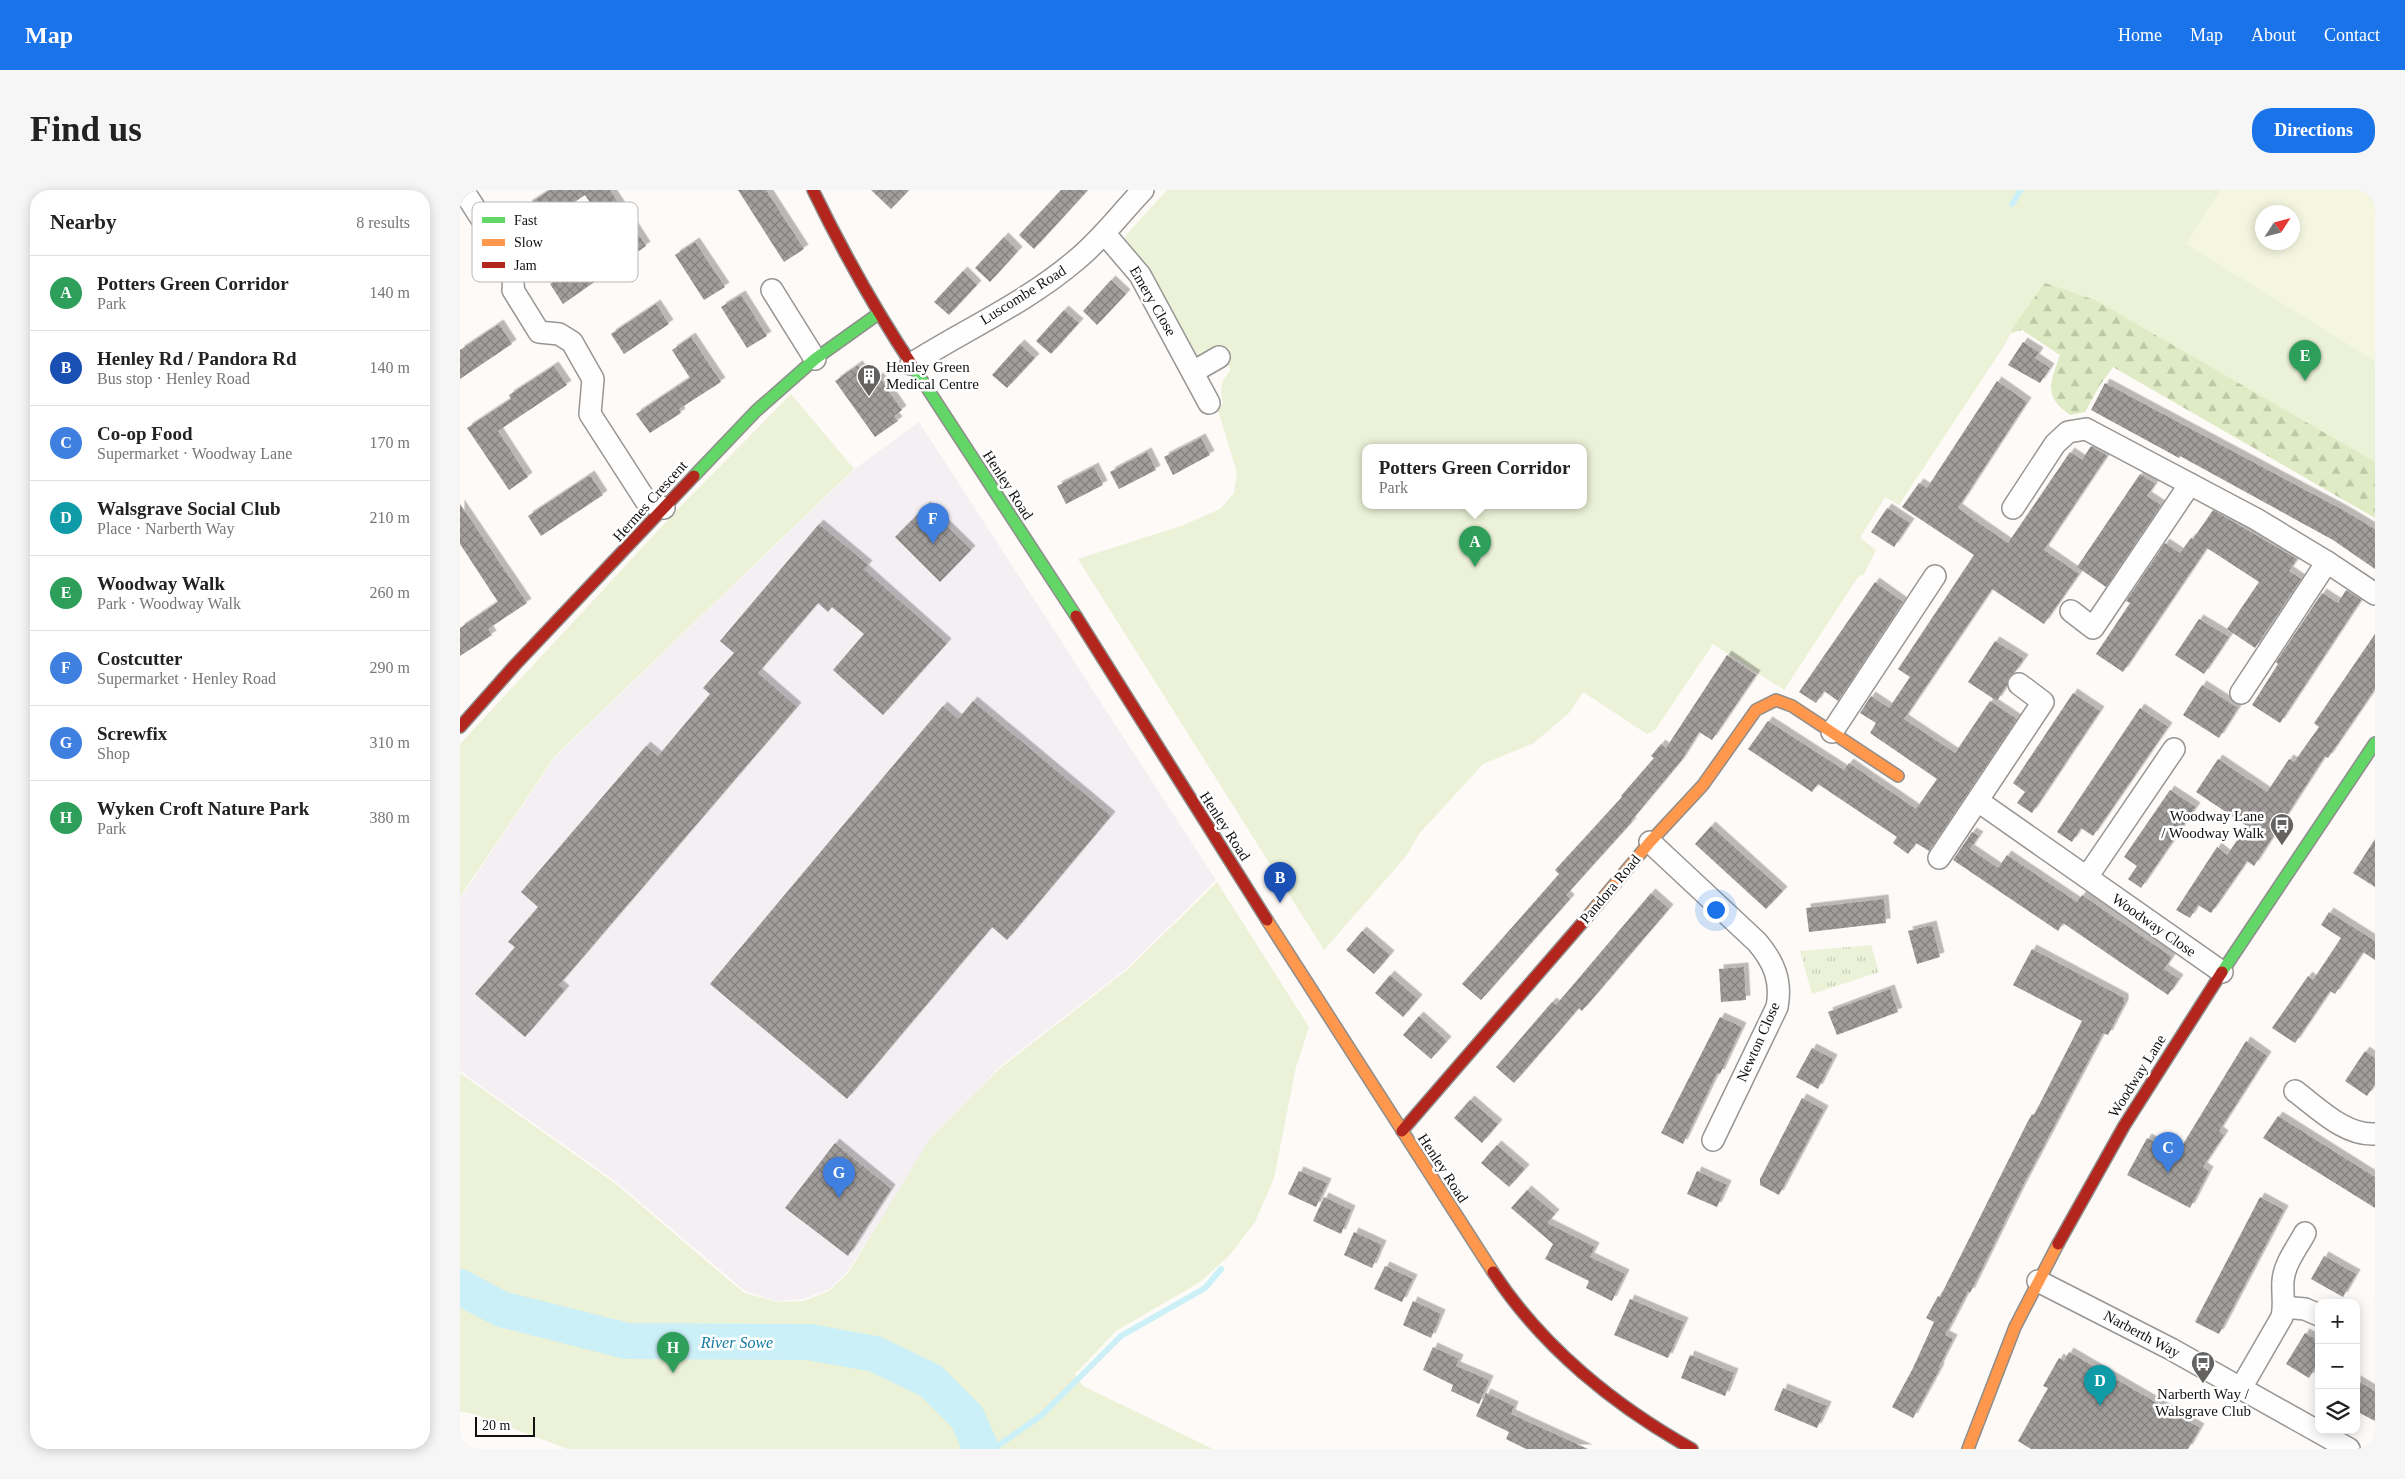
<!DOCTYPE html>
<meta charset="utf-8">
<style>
:root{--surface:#fff;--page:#f6f6f6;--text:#222;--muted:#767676;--line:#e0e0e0;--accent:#1a73e8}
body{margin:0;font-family:Georgia,serif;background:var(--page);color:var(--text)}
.controls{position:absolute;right:15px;bottom:15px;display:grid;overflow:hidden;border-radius:10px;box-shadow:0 2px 12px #0003}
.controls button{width:45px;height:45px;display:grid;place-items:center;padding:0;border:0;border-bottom:1px solid var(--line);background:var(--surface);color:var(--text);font:25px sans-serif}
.compass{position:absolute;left:1795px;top:15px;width:45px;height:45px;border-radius:50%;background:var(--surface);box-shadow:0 2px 12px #0003;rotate:54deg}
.scale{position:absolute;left:15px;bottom:12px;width:60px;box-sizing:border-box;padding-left:5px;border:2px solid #111;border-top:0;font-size:14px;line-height:18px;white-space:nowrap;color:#111;-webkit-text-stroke:4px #fff;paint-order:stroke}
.you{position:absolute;left:1255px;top:719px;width:18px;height:18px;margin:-12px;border:4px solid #fff;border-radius:50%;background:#1a73e8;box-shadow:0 0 0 8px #1a73e833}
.badge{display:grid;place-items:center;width:32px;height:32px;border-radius:50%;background:var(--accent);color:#fff;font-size:16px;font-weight:700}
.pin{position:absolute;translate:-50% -41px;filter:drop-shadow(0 1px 2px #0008)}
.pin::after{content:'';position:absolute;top:26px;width:18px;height:15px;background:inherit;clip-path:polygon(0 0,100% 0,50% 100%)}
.popup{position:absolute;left:902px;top:254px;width:225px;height:65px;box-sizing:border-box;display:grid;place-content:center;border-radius:10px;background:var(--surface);filter:drop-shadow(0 1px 4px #0005);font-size:16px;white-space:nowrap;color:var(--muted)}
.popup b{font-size:19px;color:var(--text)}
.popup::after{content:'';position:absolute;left:50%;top:100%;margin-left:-10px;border:10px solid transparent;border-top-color:var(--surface)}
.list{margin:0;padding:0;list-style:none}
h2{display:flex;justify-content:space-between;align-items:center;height:65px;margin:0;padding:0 20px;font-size:21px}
h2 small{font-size:16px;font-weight:400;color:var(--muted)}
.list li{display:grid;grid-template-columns:32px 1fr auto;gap:15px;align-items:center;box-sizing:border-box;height:75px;padding:0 20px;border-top:1px solid var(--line)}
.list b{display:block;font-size:19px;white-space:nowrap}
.list p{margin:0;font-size:16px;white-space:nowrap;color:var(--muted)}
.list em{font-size:16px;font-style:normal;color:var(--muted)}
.icon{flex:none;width:28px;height:28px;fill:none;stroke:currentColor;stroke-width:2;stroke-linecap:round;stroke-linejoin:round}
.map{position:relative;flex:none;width:1915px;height:1259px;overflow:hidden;border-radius:20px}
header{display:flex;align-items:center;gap:30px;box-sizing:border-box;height:70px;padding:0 25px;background:var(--accent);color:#fff}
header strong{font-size:24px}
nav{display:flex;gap:28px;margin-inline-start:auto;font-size:18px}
.intro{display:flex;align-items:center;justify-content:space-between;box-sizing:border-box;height:120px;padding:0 30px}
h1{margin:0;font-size:35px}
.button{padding:12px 22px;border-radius:20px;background:var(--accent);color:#fff;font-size:18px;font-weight:700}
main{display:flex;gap:30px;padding:0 30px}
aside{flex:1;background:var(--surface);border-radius:20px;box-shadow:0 2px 12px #0003}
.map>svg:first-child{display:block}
</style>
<header>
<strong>Map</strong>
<nav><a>Home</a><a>Map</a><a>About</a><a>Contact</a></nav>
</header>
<div class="intro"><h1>Find us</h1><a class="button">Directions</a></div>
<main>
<aside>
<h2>Nearby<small>8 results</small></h2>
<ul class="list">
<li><span class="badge" style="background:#2e9e5b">A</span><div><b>Potters Green Corridor</b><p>Park</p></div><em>140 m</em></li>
<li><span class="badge" style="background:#1a4fb4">B</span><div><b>Henley Rd / Pandora Rd</b><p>Bus stop · Henley Road</p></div><em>140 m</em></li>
<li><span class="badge" style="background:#3f7fe0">C</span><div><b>Co-op Food</b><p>Supermarket · Woodway Lane</p></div><em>170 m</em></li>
<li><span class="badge" style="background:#0f9aa8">D</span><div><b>Walsgrave Social Club</b><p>Place · Narberth Way</p></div><em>210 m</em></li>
<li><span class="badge" style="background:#2e9e5b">E</span><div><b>Woodway Walk</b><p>Park · Woodway Walk</p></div><em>260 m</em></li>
<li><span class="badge" style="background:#3f7fe0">F</span><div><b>Costcutter</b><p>Supermarket · Henley Road</p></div><em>290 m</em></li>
<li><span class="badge" style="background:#3f7fe0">G</span><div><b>Screwfix</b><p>Shop</p></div><em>310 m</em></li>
<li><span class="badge" style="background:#2e9e5b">H</span><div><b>Wyken Croft Nature Park</b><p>Park</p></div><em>380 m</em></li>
</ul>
</aside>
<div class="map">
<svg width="1915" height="1259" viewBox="0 0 1915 1259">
<defs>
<pattern id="grass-tufts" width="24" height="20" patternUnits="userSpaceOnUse" patternTransform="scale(1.25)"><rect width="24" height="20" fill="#ebf2d7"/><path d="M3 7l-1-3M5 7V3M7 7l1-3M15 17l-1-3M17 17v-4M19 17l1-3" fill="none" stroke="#c8ceb8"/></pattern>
<pattern id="forest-firs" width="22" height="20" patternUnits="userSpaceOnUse" patternTransform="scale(1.25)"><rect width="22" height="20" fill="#deebc4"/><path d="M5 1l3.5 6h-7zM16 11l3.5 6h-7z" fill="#bdc8a7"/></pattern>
<pattern id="building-cross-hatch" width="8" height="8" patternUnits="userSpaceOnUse" patternTransform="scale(1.25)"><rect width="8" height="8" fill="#a19e9c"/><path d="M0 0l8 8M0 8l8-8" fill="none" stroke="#827f7e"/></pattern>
<filter id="shadow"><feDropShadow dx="4.5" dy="-4.5" stdDeviation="0" flood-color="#0004"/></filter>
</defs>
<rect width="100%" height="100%" fill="#fdfaf7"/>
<polygon fill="#f4eff3" points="459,232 756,690 666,779 538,878 471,953 387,1082 368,1100 343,1109 316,1111 285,1101 155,991 0,881 0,709 96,566 396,278"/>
<polygon fill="url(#grass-tufts)" points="1411,755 1419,782 1352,804 1340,761"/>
<path fill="url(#forest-firs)" d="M1517,31L1915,264V328L1653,177L1640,195L1625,222L1610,225C1583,206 1590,193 1600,165L1562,140L1537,147Z"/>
<g fill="#ebf2d7" fill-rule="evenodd">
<path d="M707,0H1915V272L1635,110L1585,93L1554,136L1546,153L1439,315L1425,307L1400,348L1416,360L1404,384L1398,387L1324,500L1253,454L1195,540L1187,544L1123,502L1110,522L1074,553L1023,574L959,644L947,665L864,760L618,369L724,335L760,319L774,303L777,283L758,220L763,213C760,198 760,191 771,180L762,164L741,167L731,163L664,53L666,45ZM1802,22H1832V52H1802ZM906,258H1124V316H906Z"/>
<polygon points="331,204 394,279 96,565 0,707 0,554 218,319"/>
<polygon points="757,692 849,837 836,877 814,988 795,1032 769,1066 740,1092 656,1141 615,1184 623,1196 753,1259 530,1259 514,1221 497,1199 471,1181 413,1156 384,1147 313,1140 166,1139 52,1108 0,1080 0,883 156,994 284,1103 318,1112 344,1111 369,1101 388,1083 470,949 539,879 667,780"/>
<polygon points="0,1115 38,1133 186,1166 335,1165 413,1178 441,1188 474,1209 502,1244 505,1259 108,1259 17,1225 0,1221"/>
</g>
<path fill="#f4f6e0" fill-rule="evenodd" d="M1760,0H1904L1915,7V171L1726,54ZM1802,22H1832V52H1802Z"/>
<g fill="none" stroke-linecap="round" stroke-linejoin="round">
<g stroke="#ccf0f8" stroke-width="6">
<polyline points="1552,14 1561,0"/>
<polyline points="533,1259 582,1225 661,1146 745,1098 761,1079"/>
</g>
<polyline stroke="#ccf0f8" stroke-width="36" points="0,1097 41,1119 167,1151 349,1152 415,1164 471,1191 507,1227 521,1259"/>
</g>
<g fill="url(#building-cross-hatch)" filter="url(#shadow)">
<polygon points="90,0 150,0 186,56 103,114 90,94 155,51 125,5 81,35 67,15"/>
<polygon points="278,0 306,0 344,59 324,72"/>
<polygon points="411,0 449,0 431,19"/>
<polygon points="601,0 628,0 574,59 559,45"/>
<polygon points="544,47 558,61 530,92 515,78"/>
<polygon points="235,52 265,97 244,110 215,65"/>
<polygon points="503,81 517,95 489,125 474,112"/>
<polygon points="651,90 666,104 637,135 623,121"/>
<polygon points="281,105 307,146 287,158 261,117"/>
<polygon points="196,114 209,134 164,164 151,144"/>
<polygon points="604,120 619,133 591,164 576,151"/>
<polygon points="39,134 52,154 0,189 0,160"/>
<polygon points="231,147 261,192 219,219 221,223 190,243 176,224 230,188 212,160"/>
<polygon points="1563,152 1579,162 1575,168 1590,178 1580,193 1548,175"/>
<polygon points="560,154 575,168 547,198 532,185"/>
<polygon points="398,175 411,193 419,187 442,220 434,226 438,231 415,247 375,191"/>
<polygon points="94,176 107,195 38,241 68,287 49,300 7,238 51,209 49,205"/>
<polygon points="1537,191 1567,212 1498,318 1516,331 1548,353 1610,262 1622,270 1631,256 1647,266 1584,360 1619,384 1584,434 1532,399 1444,529 1495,563 1530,511 1557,529 1469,661 1456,653 1448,664 1433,653 1437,647 1358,594 1352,602 1288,559 1308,531 1384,580 1389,573 1456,619 1477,589 1410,543 1416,533 1400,523 1411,506 1429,518 1450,487 1438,479 1514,365 1442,317 1459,293 1467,298"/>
<polygon points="1645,193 1883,320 1915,339 1915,379 1873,350 1720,266 1719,268 1631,220"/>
<polygon points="741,248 750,265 713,285 704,267"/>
<polygon points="687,262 696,280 659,299 650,282"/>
<polygon points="634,277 643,295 606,314 597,296"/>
<polygon points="1680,284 1695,294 1687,306 1701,315 1646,397 1617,377"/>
<polygon points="130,285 143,305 81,346 68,326"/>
<polygon points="0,314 67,413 28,439 32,445 0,466 0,438 38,412 0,354"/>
<polygon points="466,316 511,360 480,392 435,347"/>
<polygon points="1427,318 1450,333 1434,357 1411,342"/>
<polygon points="1753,320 1837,369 1829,381 1841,389 1795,458 1767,439 1799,392 1747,358 1663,482 1636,464 1670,413 1666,411 1705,353 1720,363 1731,348 1733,349"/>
<polygon points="359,334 408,375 404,379 487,453 423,525 373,480 404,444 372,417 368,422 358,413 298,483 337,517 99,795 105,800 65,847 15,804 55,757 48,752 78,717 61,702 186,556 198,566 250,504 243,498 274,463 260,451"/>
<polygon points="1415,392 1443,412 1378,511 1364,501 1356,513 1339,502"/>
<polygon points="1886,400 1901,410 1820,533 1792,515 1818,474 1816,472 1862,403 1878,413"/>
<polygon points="1739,429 1769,447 1744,484 1715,465"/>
<polygon points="1915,444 1915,499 1868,568 1865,566 1794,676 1787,671 1751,723 1738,715 1730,728 1716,720 1757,657 1767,665 1787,636 1736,602 1758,569 1807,602 1829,569 1834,572 1859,537 1854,533"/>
<polygon points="1535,451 1564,469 1555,482 1549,487 1547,495 1537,511 1508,492"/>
<polygon points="1267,465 1296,485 1252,550 1239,542 1221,571 1171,631 1172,632 1106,705 1110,709 1021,810 1002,794 1099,684 1095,680 1162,607 1161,606 1194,568 1191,566 1201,554 1206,558"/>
<polygon points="1742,495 1778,518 1759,548 1723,525"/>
<polygon points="1613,503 1640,521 1572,623 1557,613 1565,602 1553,593"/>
<polygon points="513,511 651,626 547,750 532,737 387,909 250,794 483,516 498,529"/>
<polygon points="1680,518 1708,537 1633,646 1621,638 1612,652 1597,642"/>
<polygon points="1710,600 1736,617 1681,698 1668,689 1677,676 1664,667"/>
<polygon points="1251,636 1323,701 1306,719 1235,654"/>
<polygon points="1512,642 1519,646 1510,659 1538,678 1547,665 1617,712 1622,705 1712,767 1704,779 1719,789 1708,805 1603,733 1598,741 1493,670"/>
<polygon points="1915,649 1915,697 1893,683"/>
<polygon points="1191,703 1209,719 1122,821 1119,818 1054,893 1036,877 1092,812 1096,815"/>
<polygon points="1424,709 1426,733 1349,742 1346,718"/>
<polygon points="1869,722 1915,751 1915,770 1903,762 1875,804 1870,801 1835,853 1812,838 1848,786 1853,790 1881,748 1861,735"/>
<polygon points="1472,735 1480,767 1457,774 1448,741"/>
<polygon points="902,741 930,765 914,784 886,760"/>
<polygon points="1572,759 1664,808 1664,814 1648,845 1643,843 1560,1001 1510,1103 1508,1101 1494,1128 1485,1145 1493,1149 1479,1177 1480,1178 1453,1228 1432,1217 1453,1178 1474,1132 1466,1128 1478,1106 1480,1107 1566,935 1572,924 1574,925 1622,831 1553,795"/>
<polygon points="1284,777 1286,810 1261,812 1259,779"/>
<polygon points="930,785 958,809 943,827 915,803"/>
<polygon points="1430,799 1438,822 1377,845 1368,822"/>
<polygon points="959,826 987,851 971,869 943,845"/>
<polygon points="1260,827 1282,837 1260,884 1257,883 1223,954 1201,943"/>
<polygon points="1786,851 1807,866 1759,941 1764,945 1743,977 1749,981 1730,1018 1667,985 1687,948 1717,964"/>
<polygon points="1352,858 1373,869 1358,899 1336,887"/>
<polygon points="1905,861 1915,868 1915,894 1907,906 1885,891"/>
<polygon points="1342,908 1364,920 1319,1005 1300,995 1300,989"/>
<polygon points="1010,910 1038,934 1022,953 994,928"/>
<polygon points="1818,926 1915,987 1915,1018 1803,948"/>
<polygon points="375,953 431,999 388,1066 325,1018"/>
<polygon points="1037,955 1065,979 1049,997 1021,973"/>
<polygon points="839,981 867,993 856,1017 828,1004"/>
<polygon points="1237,981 1267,995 1257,1017 1227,1004"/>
<polygon points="1067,1000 1095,1024 1087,1033 1135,1057 1130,1067 1165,1084 1152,1111 1126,1098 1129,1091 1085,1069 1093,1054 1051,1018"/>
<polygon points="864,1007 891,1020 881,1044 853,1031"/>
<polygon points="1800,1007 1824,1020 1759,1144 1735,1132"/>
<polygon points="894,1042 922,1055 912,1078 884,1065"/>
<polygon points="1864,1066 1896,1084 1883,1107 1851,1089"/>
<polygon points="925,1076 953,1089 942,1112 914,1099"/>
<polygon points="1170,1109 1224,1132 1208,1168 1154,1145"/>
<polygon points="953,1111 981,1124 971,1148 943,1135"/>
<polygon points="1845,1143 1859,1151 1859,1171 1849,1188 1826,1174"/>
<polygon points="973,1157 999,1169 996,1176 1029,1190 1019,1214 991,1201 993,1195 963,1180"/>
<polygon points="1609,1162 1740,1238 1728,1259 1571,1259 1558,1251 1588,1198 1583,1196 1599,1168 1604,1171"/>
<polygon points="1230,1165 1274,1183 1265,1206 1221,1188"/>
<polygon points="1896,1190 1915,1201 1915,1231 1896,1221"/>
<polygon points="1323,1198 1367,1216 1357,1238 1314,1220"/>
<polygon points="1026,1203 1054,1216 1051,1224 1128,1259 1066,1259 1046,1249 1049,1242 1016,1226"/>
</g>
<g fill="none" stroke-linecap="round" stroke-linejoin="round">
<g stroke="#979695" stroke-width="24">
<g id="street">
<path d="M3,0C15,20 58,78 53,100L79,142L99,144L112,152L133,189L130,224L186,311L204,318"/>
<polyline points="645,44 680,85 749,213"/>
<polyline points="312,100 355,169"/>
<path d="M451,174C505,140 567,112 615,71C641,50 660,24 683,0"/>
<polyline points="733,182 759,167"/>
<polyline points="1553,318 1595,254 1608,242 1626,239 1796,329 1867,372 1915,404"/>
<polyline points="1611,421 1633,438 1730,294"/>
<polyline points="1781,503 1867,372"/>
<polyline points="1372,542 1475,386"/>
<polyline points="1518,611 1762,782"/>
<path d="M1190,652L1297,752C1314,772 1322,791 1317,817L1253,950"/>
<polyline points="1479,668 1583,512 1559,494"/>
<polyline points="1627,687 1714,559"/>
<path d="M1835,901C1858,918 1885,946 1915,944"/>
<polyline points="1578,1091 1711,1159 1889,1259"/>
<polyline points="1824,1117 1845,1119 1859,1125"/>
<path d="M1781,1198L1822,1127C1825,1114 1822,1103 1823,1091C1824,1074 1837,1058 1845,1043"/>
</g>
</g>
<g stroke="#8e8d8b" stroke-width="14">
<g id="fast">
<polyline points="454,178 616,426"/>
<polyline points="234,286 296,221 355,169 418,124"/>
<polyline points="1762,782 1915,553"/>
</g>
</g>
<g stroke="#8e8d8b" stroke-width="14">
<g id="slow">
<polyline points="807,730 1033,1082"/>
<polyline points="1123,732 1190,652 1243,595 1296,520 1316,510 1332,516 1438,586"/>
<polyline points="1508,1259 1555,1137 1598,1054"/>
</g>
</g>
<g stroke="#8e8d8b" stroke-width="14">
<g id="jam">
<path d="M353,0C383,62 416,121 454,178"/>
<polyline points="616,426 807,730"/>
<polyline points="0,537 55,475 234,286"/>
<polyline points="942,941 1123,732"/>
<polyline points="1598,1054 1664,936 1762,782"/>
<path d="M1033,1082C1082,1157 1155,1216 1232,1259"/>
</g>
</g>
<use href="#street" stroke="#fffefe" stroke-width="21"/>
<use href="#fast" stroke="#63d668" stroke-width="11"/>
<use href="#slow" stroke="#ff974d" stroke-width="11"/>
<use href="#jam" stroke="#b3261e" stroke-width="11"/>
</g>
<defs>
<g id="building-pin" transform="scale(1.25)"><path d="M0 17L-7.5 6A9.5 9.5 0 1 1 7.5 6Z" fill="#646362" stroke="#fff"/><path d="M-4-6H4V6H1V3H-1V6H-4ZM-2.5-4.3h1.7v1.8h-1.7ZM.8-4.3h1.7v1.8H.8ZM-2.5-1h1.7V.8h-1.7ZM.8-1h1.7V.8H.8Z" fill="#fff"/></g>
<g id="bus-pin" transform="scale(1.25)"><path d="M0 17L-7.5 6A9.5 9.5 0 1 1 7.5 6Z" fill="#646362" stroke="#fff"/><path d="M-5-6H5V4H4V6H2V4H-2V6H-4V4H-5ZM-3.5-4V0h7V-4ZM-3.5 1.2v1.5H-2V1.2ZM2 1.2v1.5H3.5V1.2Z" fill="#fff"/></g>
</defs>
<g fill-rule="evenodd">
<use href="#building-pin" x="409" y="186"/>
<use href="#bus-pin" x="1822" y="635"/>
<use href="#bus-pin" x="1743" y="1173"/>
</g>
<g text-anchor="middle" stroke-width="5" stroke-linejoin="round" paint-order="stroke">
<g font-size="15" fill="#111" stroke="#fff">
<text transform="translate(563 105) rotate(-32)" y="5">Luscombe Road</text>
<text transform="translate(693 111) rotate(60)" y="5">Emery Close</text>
<text transform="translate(548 295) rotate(57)" y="5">Henley Road</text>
<text transform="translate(190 311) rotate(-48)" y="5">Hermes Crescent</text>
<text transform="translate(765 636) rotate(57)" y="5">Henley Road</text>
<text transform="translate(1150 699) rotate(-50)" y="5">Pandora Road</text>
<text transform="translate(1694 735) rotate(35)" y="5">Woodway Close</text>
<text transform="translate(1298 852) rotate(-66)" y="5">Newton Close</text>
<text transform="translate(1677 886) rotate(-58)" y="5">Woodway Lane</text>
<text transform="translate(983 978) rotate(57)" y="5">Henley Road</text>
<text transform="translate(1682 1144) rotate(28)" y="5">Narberth Way</text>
</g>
<g font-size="15" fill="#111" stroke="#fff" text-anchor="start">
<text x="426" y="182">Henley Green<tspan x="426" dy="17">Medical Centre</tspan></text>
<text x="1804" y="631" text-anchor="end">Woodway Lane<tspan x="1804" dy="17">/ Woodway Walk</tspan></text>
<text x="1743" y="1209" text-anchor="middle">Narberth Way /<tspan x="1743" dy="17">Walsgrave Club</tspan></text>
</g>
<g font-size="16" font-style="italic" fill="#137ba2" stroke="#fff">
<text x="277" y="1158">River Sowe</text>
</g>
</g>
<rect x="12" y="12" width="166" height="80" rx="8" fill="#fff" stroke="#b8b8b8" stroke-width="1"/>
<rect x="22" y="27" width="23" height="6" fill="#63d668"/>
<rect x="22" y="49" width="23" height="7" fill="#ff974d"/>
<rect x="22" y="72" width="23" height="6" fill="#b3261e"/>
<g font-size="14" fill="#111">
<text x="54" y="35">Fast</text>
<text x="54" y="57">Slow</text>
<text x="54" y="80">Jam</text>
</g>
</svg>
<div class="controls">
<button>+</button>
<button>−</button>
<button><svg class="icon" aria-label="layers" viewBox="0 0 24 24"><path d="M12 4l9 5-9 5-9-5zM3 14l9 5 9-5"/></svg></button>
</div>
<svg class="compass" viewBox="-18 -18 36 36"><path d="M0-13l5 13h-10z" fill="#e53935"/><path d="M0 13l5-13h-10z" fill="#767676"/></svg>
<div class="scale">20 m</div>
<div class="you"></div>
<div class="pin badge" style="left:1015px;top:377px;background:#2e9e5b">A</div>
<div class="popup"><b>Potters Green Corridor</b>Park</div>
<div class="pin badge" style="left:820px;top:713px;background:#1a4fb4">B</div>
<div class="pin badge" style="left:1708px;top:983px;background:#3f7fe0">C</div>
<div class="pin badge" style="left:1640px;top:1216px;background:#0f9aa8">D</div>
<div class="pin badge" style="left:1845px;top:191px;background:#2e9e5b">E</div>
<div class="pin badge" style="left:473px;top:354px;background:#3f7fe0">F</div>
<div class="pin badge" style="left:379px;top:1008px;background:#3f7fe0">G</div>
<div class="pin badge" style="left:213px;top:1183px;background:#2e9e5b">H</div>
</div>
</main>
